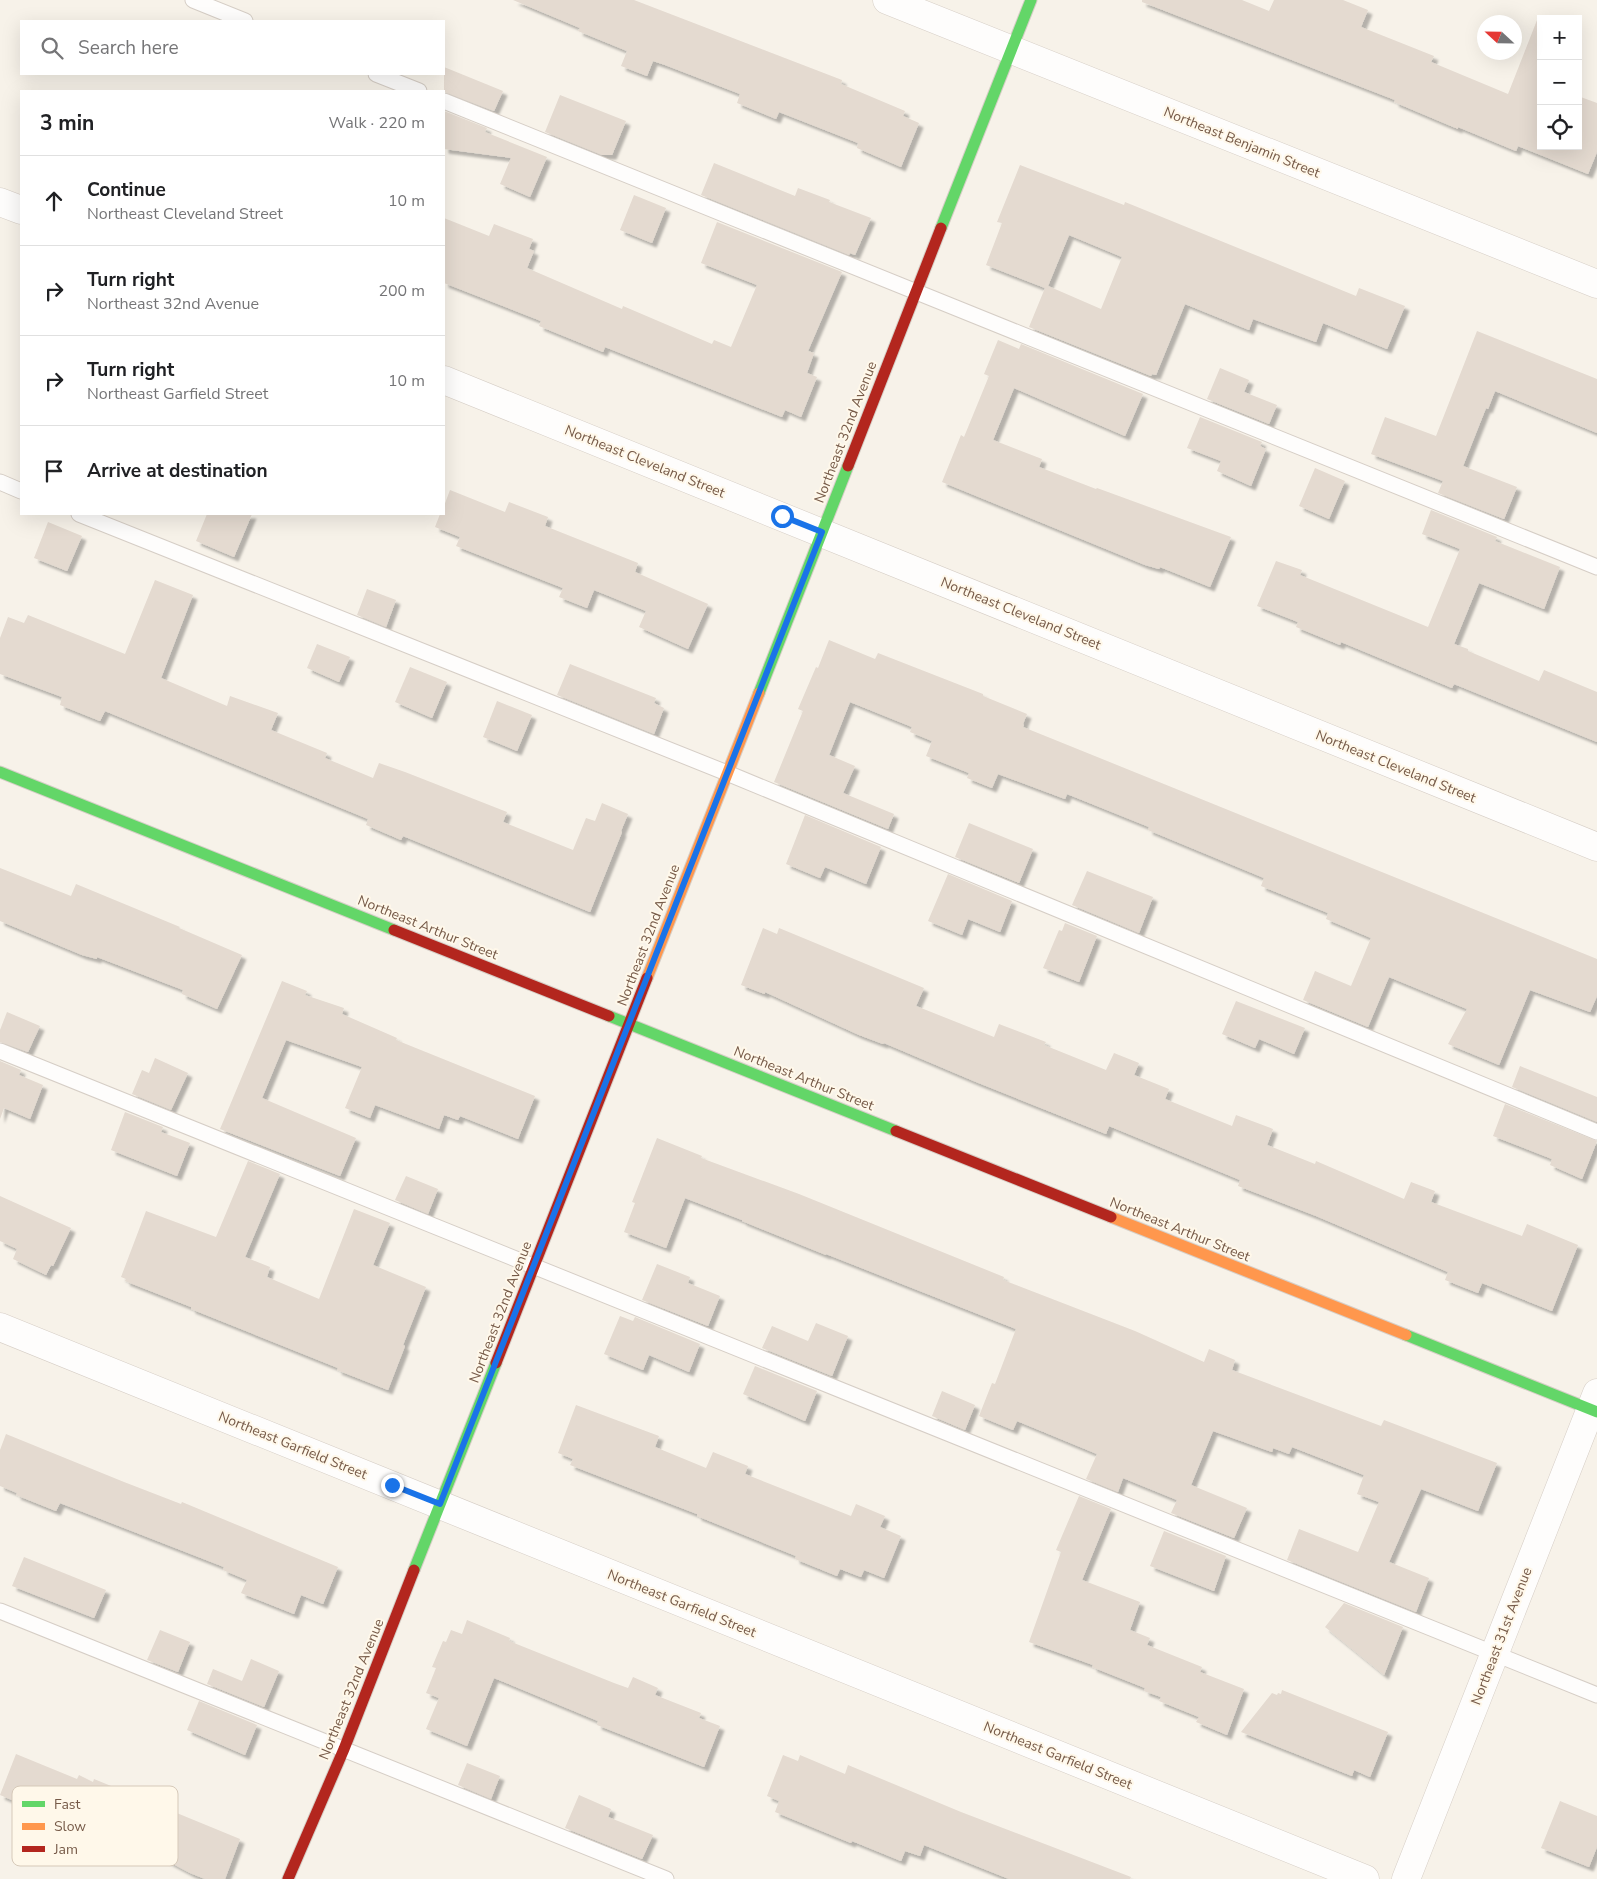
<!DOCTYPE html>
<meta charset="utf-8">
<style>
:root{--surface:#fff;--page:#f6f6f6;--text:#202124;--muted:#757577;--line:#e0e0e0}
body{margin:0;font-family:"Nunito Sans",sans-serif;background:var(--page);color:var(--text)}
.controls{position:absolute;right:15px;top:15px;display:grid;overflow:hidden;border-radius:0px;box-shadow:0 5px 20px #0002}
.controls button{width:45px;height:45px;display:grid;place-items:center;padding:0;border:0;border-bottom:1px solid var(--line);background:var(--surface);color:var(--text);font:25px sans-serif}
.compass{position:absolute;left:1477px;top:15px;width:45px;height:45px;border-radius:50%;background:var(--surface);box-shadow:0 5px 20px #0002;rotate:292deg}
.stop{position:absolute;width:15px;height:15px;margin:-11px;border:4px solid #1a73e8;border-radius:50%;background:#fff}
.stop.end{background:#1a73e8;border-color:#fff;box-shadow:0 1px 5px #0008}
.list{margin:0;padding:0;list-style:none}
h2{display:flex;justify-content:space-between;align-items:center;height:65px;margin:0;padding:0 20px;font-size:21px}
h2 small{font-size:16px;font-weight:400;color:var(--muted)}
.list li{display:grid;grid-template-columns:32px 1fr auto;gap:15px;align-items:center;box-sizing:border-box;height:90px;padding:0 20px;border-top:1px solid var(--line)}
.list b{display:block;font-size:19px;white-space:nowrap}
.list p{margin:0;font-size:16px;white-space:nowrap;color:var(--muted)}
.list em{font-size:16px;font-style:normal;color:var(--muted)}
.icon{flex:none;width:28px;height:28px;fill:none;stroke:currentColor;stroke-width:2;stroke-linecap:round;stroke-linejoin:round}
.map{position:relative;flex:none;width:1597px;height:1879px;overflow:hidden}
.search{position:absolute;background:var(--surface);box-shadow:0 5px 20px #0002;left:20px;top:20px;width:425px;height:55px;display:flex;align-items:center;gap:12px;box-sizing:border-box;padding:0 18px;border-radius:0px;color:var(--muted);font-size:19px}
.panel{position:absolute;background:var(--surface);box-shadow:0 5px 20px #0002;left:20px;top:90px;width:425px;height:425px;border-radius:0px}
.map>svg:first-child{display:block}
</style>
<div class="map">
<svg width="1597" height="1879" viewBox="0 0 1597 1879">
<defs>
<filter id="shadow"><feDropShadow dx="4.5" dy="4.5" stdDeviation="1" flood-color="#0004"/></filter>
</defs>
<rect width="100%" height="100%" fill="#f7f2e9"/>
<g fill="#e4dad0" fill-rule="evenodd" filter="url(#shadow)">
<polygon points="513,0 634,0 842,80 841,84 905,111 903,116 919,123 901,167 857,148 858,143 779,112 776,119 737,103 740,94 665,65 653,61 647,76 621,66 627,51 578,31 580,28"/>
<polygon points="1142,0 1242,0 1269,11 1274,0 1343,0 1368,10 1361,27 1434,56 1431,62 1508,94 1539,15 1541,15 1541,146 1578,146 1578,96 1597,103 1597,152 1588,174 1518,146 1516,151 1458,127 1458,129 1394,102 1395,100 1142,2"/>
<polygon points="444,67 503,91 494,111 444,92"/>
<polygon points="560,95 626,121 612,155 602,155 545,132"/>
<polygon points="444,111 487,128 485,132 547,157 530,197 500,184 511,158 444,149"/>
<polygon points="714,163 795,196 798,188 830,200 829,202 871,218 855,255 850,253 849,255 701,195"/>
<path d="M1020,165L1124,205L1125,202L1356,296L1359,288L1405,306L1387,349L1323,323L1316,342L1253,319L1249,330L1185,304L1156,375L1152,374L1151,376L1029,327L1045,288L986,265L1002,223L997,222ZM1069,235L1122,257L1101,309L1048,286Z"/>
<polygon points="634,195 666,208 652,243 620,230"/>
<polygon points="444,218 489,236 494,224 533,239 529,249 534,251 527,268 622,309 623,306 712,344 714,340 731,347 757,285 701,263 717,222 842,272 808,351 814,353 807,373 817,377 801,417 785,410 782,417 605,347 603,352 539,326 541,321 444,283"/>
<polygon points="1477,331 1597,379 1597,433 1495,391 1488,409 1486,408 1463,466 1517,487 1504,519 1438,493 1443,481 1371,454 1385,417 1436,436"/>
<polygon points="998,340 1019,349 1021,344 1143,394 1125,436 1014,388 993,440 1042,459 1039,467 1096,489 1097,488 1231,537 1210,587 1160,567 1159,569 1145,565 942,482 961,435 964,437 989,376 984,374"/>
<polygon points="1220,368 1249,380 1244,392 1277,405 1269,424 1207,399"/>
<polygon points="1200,417 1262,442 1260,446 1266,449 1251,486 1217,471 1221,461 1187,448"/>
<polygon points="1315,468 1345,481 1329,519 1299,506"/>
<polygon points="450,490 505,512 509,502 548,517 545,526 638,563 635,572 708,604 688,649 639,627 646,611 594,590 587,608 559,597 563,588 456,546 460,537 435,527 440,514 444,514 444,506"/>
<polygon points="1431,510 1497,537 1495,541 1560,567 1544,609 1479,583 1454,644 1468,649 1468,651 1539,681 1544,670 1597,692 1597,742 1454,684 1452,688 1341,642 1340,645 1296,627 1298,622 1257,606 1276,561 1302,570 1300,575 1428,627 1460,549 1422,534"/>
<polygon points="207,514 252,514 234,557 196,541"/>
<polygon points="48,522 82,536 67,571 34,558"/>
<polygon points="155,580 193,595 161,678 227,706 230,696 278,713 271,730 327,753 325,758 373,778 379,763 405,772 507,812 503,822 573,850 586,818 595,821 602,803 628,814 621,831 622,832 590,912 403,836 401,840 366,825 368,819 105,711 100,721 60,705 62,697 0,674 0,638 8,617 24,623 28,615 125,654"/>
<polygon points="367,589 396,600 386,627 357,615"/>
<polygon points="829,640 875,659 878,653 983,694 983,696 1027,714 1023,724 1024,725 1023,727 1597,959 1597,996 1590,1012 1530,990 1499,1065 1448,1044 1467,1009 1389,977 1368,1027 1303,1000 1315,971 1351,986 1371,938 1326,919 1328,913 1261,886 1264,878 1148,830 1149,827 1067,794 1065,799 998,774 992,788 967,778 969,773 926,756 932,741 910,732 912,727 850,702 829,755 855,766 843,793 894,814 888,829 774,782 803,711 798,709 816,667 818,668"/>
<polygon points="317,644 350,657 339,682 307,668"/>
<polygon points="570,664 656,698 654,703 664,708 654,734 557,695"/>
<polygon points="410,667 447,682 432,718 395,702"/>
<polygon points="497,701 532,715 517,751 483,737"/>
<polygon points="805,815 881,847 866,884 825,867 820,878 786,864"/>
<polygon points="969,823 1033,849 1019,883 955,857"/>
<polygon points="0,868 71,896 76,884 180,927 179,928 242,955 217,1009 182,994 183,990 97,957 97,959 82,955 0,921"/>
<polygon points="1087,871 1153,897 1139,933 1072,905"/>
<polygon points="948,874 1012,901 1000,932 968,919 962,935 928,921"/>
<polygon points="1065,923 1097,936 1079,982 1043,968 1059,930 1062,931"/>
<polygon points="763,928 777,934 779,928 924,988 916,1006 994,1037 999,1024 1046,1042 1044,1045 1106,1070 1114,1053 1139,1063 1134,1075 1169,1089 1165,1099 1232,1126 1236,1115 1273,1129 1267,1145 1315,1164 1316,1161 1404,1199 1411,1182 1435,1191 1431,1202 1522,1236 1527,1224 1578,1245 1552,1311 1482,1283 1478,1293 1445,1280 1448,1272 1316,1216 1238,1186 1240,1180 1109,1126 1106,1134 976,1082 884,1043 883,1044 859,1035 765,992 765,994 741,985"/>
<polygon points="282,981 307,991 305,995 344,1008 342,1014 397,1038 396,1040 535,1096 518,1139 460,1116 458,1120 444,1115 439,1129 375,1105 370,1118 345,1108 362,1067 286,1040 262,1098 356,1138 340,1176 220,1129"/>
<polygon points="1236,1001 1305,1028 1294,1054 1259,1039 1255,1048 1222,1034"/>
<polygon points="7,1012 40,1026 28,1052 0,1042 0,1030"/>
<polygon points="155,1058 188,1073 171,1110 132,1094 142,1070 149,1073"/>
<polygon points="0,1061 21,1070 19,1075 43,1085 30,1119 4,1108 0,1119"/>
<polygon points="1520,1066 1597,1097 1597,1122 1512,1087"/>
<polygon points="1505,1104 1597,1141 1582,1179 1550,1165 1552,1159 1493,1136"/>
<polygon points="125,1112 163,1127 161,1132 190,1143 177,1176 111,1150"/>
<polygon points="657,1138 702,1156 701,1158 799,1194 1004,1277 1003,1280 1135,1331 1204,1362 1209,1349 1235,1360 1232,1370 1381,1426 1384,1420 1497,1463 1478,1511 1421,1489 1389,1562 1429,1578 1416,1612 1287,1560 1299,1529 1358,1552 1379,1502 1357,1494 1364,1475 1292,1447 1289,1454 1273,1448 1272,1452 1213,1431 1191,1485 1247,1508 1234,1538 1171,1513 1177,1500 1123,1478 1118,1492 1086,1479 1097,1454 1017,1421 1013,1430 979,1416 992,1383 995,1384 1016,1329 826,1254 826,1255 742,1221 742,1220 685,1198 666,1248 624,1232 635,1203 632,1202"/>
<polygon points="248,1161 280,1174 245,1257 270,1267 267,1277 319,1299 354,1209 390,1223 373,1265 426,1287 403,1345 405,1346 388,1390 337,1370 338,1368 191,1309 191,1307 125,1281 126,1279 121,1277 146,1211 216,1237"/>
<polygon points="406,1176 438,1189 428,1214 395,1200"/>
<polygon points="0,1196 71,1228 53,1266 51,1265 46,1275 13,1259 17,1249 0,1241"/>
<polygon points="657,1264 690,1277 688,1283 720,1296 708,1326 642,1300"/>
<polygon points="620,1316 633,1321 635,1317 700,1344 689,1372 649,1355 643,1370 604,1354"/>
<polygon points="816,1323 848,1336 832,1376 762,1348 772,1326 808,1341"/>
<polygon points="755,1366 817,1391 805,1421 743,1394"/>
<polygon points="942,1391 975,1405 965,1430 932,1416"/>
<polygon points="576,1405 659,1436 655,1447 706,1468 713,1452 748,1466 745,1474 851,1516 856,1504 885,1516 880,1527 901,1536 884,1578 864,1570 861,1577 840,1569 837,1576 795,1559 796,1556 697,1516 697,1514 570,1465 573,1459 558,1453"/>
<polygon points="6,1434 124,1482 181,1504 182,1502 338,1567 323,1604 301,1595 294,1614 241,1593 247,1580 223,1570 224,1567 60,1503 56,1511 16,1495 17,1493 0,1486 0,1450"/>
<polygon points="1079,1496 1111,1509 1082,1580 1140,1602 1130,1630 1150,1638 1147,1645 1202,1667 1200,1672 1244,1689 1227,1735 1196,1722 1199,1717 1159,1701 1161,1697 1144,1691 1145,1688 1092,1667 1093,1665 1029,1642 1061,1552 1056,1550"/>
<polygon points="1164,1531 1226,1556 1214,1591 1150,1566"/>
<polygon points="24,1557 106,1590 94,1618 12,1586"/>
<polygon points="1344,1603 1403,1627 1384,1675 1325,1627"/>
<polygon points="467,1620 510,1638 509,1641 614,1683 628,1688 633,1677 658,1688 655,1695 701,1713 699,1718 720,1726 704,1767 597,1725 598,1721 494,1678 467,1746 426,1729 439,1698 426,1693 436,1668 432,1667 443,1641 446,1642 451,1630 462,1634"/>
<polygon points="160,1630 190,1642 178,1672 147,1660"/>
<polygon points="251,1659 279,1671 264,1707 207,1684 213,1669 242,1681"/>
<polygon points="1282,1690 1388,1732 1370,1777 1354,1770 1352,1776 1241,1732 1272,1693 1277,1695 1278,1693 1281,1694"/>
<polygon points="199,1701 257,1725 245,1755 187,1730"/>
<polygon points="16,1754 77,1779 79,1775 93,1782 94,1779 240,1839 225,1879 205,1879 190,1873 145,1849 143,1855 0,1795"/>
<polygon points="783,1755 798,1761 800,1755 845,1774 848,1765 961,1812 1131,1877 1130,1879 1009,1879 924,1845 920,1856 905,1851 901,1861 852,1841 851,1843 775,1812 779,1801 767,1796"/>
<polygon points="467,1763 500,1776 491,1799 458,1785"/>
<polygon points="579,1795 611,1809 608,1817 653,1835 642,1859 565,1828"/>
<polygon points="1560,1801 1597,1816 1597,1847 1589,1867 1541,1848"/>
</g>
<g fill="none" stroke-linecap="round" stroke-linejoin="round">
<g stroke="#d6cec6" stroke-width="17">
<g id="lane">
<polyline points="193,0 245,21"/>
<polyline points="376,74 419,91"/>
<polyline points="444,101 1597,567"/>
<polyline points="0,482 21,491"/>
<polyline points="79,514 727,773 1597,1132"/>
<polyline points="0,1051 1597,1695"/>
<polyline points="0,1611 666,1879"/>
</g>
</g>
<g stroke="#d6cec6" stroke-width="29">
<g id="street">
<polyline points="887,0 1597,284"/>
<polyline points="0,202 21,210"/>
<polyline points="444,380 1597,847"/>
<polyline points="0,1327 1365,1879"/>
<polyline points="1406,1879 1597,1393"/>
</g>
</g>
<g stroke="#d6cec6" stroke-width="13">
<g id="fast">
<polyline points="941,228 1031,0"/>
<polyline points="759,693 848,466"/>
<polyline points="0,772 394,930"/>
<polyline points="609,1016 896,1131"/>
<polyline points="1406,1335 1597,1412"/>
<polyline points="414,1570 496,1363"/>
</g>
</g>
<g stroke="#d6cec6" stroke-width="13">
<g id="slow">
<polyline points="647,978 759,693"/>
<polyline points="1111,1217 1406,1335"/>
</g>
</g>
<g stroke="#d6cec6" stroke-width="13">
<g id="jam">
<polyline points="848,466 941,228"/>
<polyline points="394,930 609,1016"/>
<polyline points="896,1131 1111,1217"/>
<polyline points="496,1363 647,978"/>
<polyline points="288,1879 344,1749 414,1570"/>
</g>
</g>
<use href="#lane" stroke="#fefdfc" stroke-width="15"/>
<use href="#street" stroke="#fefdfc" stroke-width="28"/>
<use href="#fast" stroke="#63d668" stroke-width="11"/>
<use href="#slow" stroke="#ff974d" stroke-width="11"/>
<use href="#jam" stroke="#b3261e" stroke-width="11"/>
</g>
<g fill="none" stroke-linecap="round" stroke-linejoin="round">
<polyline stroke="#1a73e8" stroke-width="6" points="392,1485 440,1504 451,1476 822,532 782,516"/>
</g>
<g text-anchor="middle" stroke-width="4" stroke-linejoin="round" paint-order="stroke">
<g font-size="14" fill="#765a48" stroke="#fff8ea">
<text transform="translate(1242 142) rotate(22)" y="5">Northeast Benjamin Street</text>
<text transform="translate(845 432) rotate(-69)" y="5">Northeast 32nd Avenue</text>
<text transform="translate(645 461) rotate(22)" y="5">Northeast Cleveland Street</text>
<text transform="translate(1021 613) rotate(22)" y="5">Northeast Cleveland Street</text>
<text transform="translate(1396 766) rotate(22)" y="5">Northeast Cleveland Street</text>
<text transform="translate(428 927) rotate(22)" y="5">Northeast Arthur Street</text>
<text transform="translate(648 935) rotate(-69)" y="5">Northeast 32nd Avenue</text>
<text transform="translate(804 1078) rotate(22)" y="5">Northeast Arthur Street</text>
<text transform="translate(1180 1229) rotate(22)" y="5">Northeast Arthur Street</text>
<text transform="translate(500 1312) rotate(-69)" y="5">Northeast 32nd Avenue</text>
<text transform="translate(293 1445) rotate(22)" y="5">Northeast Garfield Street</text>
<text transform="translate(682 1603) rotate(22)" y="5">Northeast Garfield Street</text>
<text transform="translate(1501 1636) rotate(-69)" y="5">Northeast 31st Avenue</text>
<text transform="translate(351 1689) rotate(-68)" y="5">Northeast 32nd Avenue</text>
<text transform="translate(1058 1755) rotate(22)" y="5">Northeast Garfield Street</text>
</g>
</g>
<rect x="12" y="1786" width="166" height="80" rx="8" fill="#fff8ea" stroke="#d6c9b9" stroke-width="1"/>
<rect x="22" y="1801" width="23" height="6" fill="#63d668"/>
<rect x="22" y="1823" width="23" height="7" fill="#ff974d"/>
<rect x="22" y="1846" width="23" height="6" fill="#b3261e"/>
<g font-size="14" fill="#765a48">
<text x="54" y="1809">Fast</text>
<text x="54" y="1831">Slow</text>
<text x="54" y="1854">Jam</text>
</g>
</svg>
<div class="controls">
<button>+</button>
<button>−</button>
<button><svg class="icon" aria-label="locate" viewBox="0 0 24 24"><circle cx="12" cy="12" r="6"/><path d="M12 2v4M12 18v4M2 12h4M18 12h4"/></svg></button>
</div>
<svg class="compass" viewBox="-18 -18 36 36"><path d="M0-13l5 13h-10z" fill="#e53935"/><path d="M0 13l5-13h-10z" fill="#757577"/></svg>
<div class="stop" style="left:782px;top:516px"></div>
<div class="stop end" style="left:392px;top:1485px"></div>
<div class="search"><svg class="icon" aria-label="search" viewBox="0 0 24 24"><circle cx="10" cy="10" r="6"/><path d="M15 15l6 6"/></svg>Search here</div>
<section class="panel">
<h2>3 min<small>Walk · 220 m</small></h2>
<ul class="list">
<li><svg class="icon" aria-label="ahead" viewBox="0 0 24 24"><path d="M12 20V5M6 11l6-6 6 6"/></svg><div><b>Continue</b><p>Northeast Cleveland Street</p></div><em>10 m</em></li>
<li><svg class="icon" aria-label="right" viewBox="0 0 24 24"><path d="M7 20v-9h11M14 6l5 5-5 5"/></svg><div><b>Turn right</b><p>Northeast 32nd Avenue</p></div><em>200 m</em></li>
<li><svg class="icon" aria-label="right" viewBox="0 0 24 24"><path d="M7 20v-9h11M14 6l5 5-5 5"/></svg><div><b>Turn right</b><p>Northeast Garfield Street</p></div><em>10 m</em></li>
<li><svg class="icon" aria-label="arrive" viewBox="0 0 24 24"><path d="M6 21V4h12l-3 4 3 4H6"/></svg><div><b>Arrive at destination</b></div></li>
</ul>
</section>
</div>
